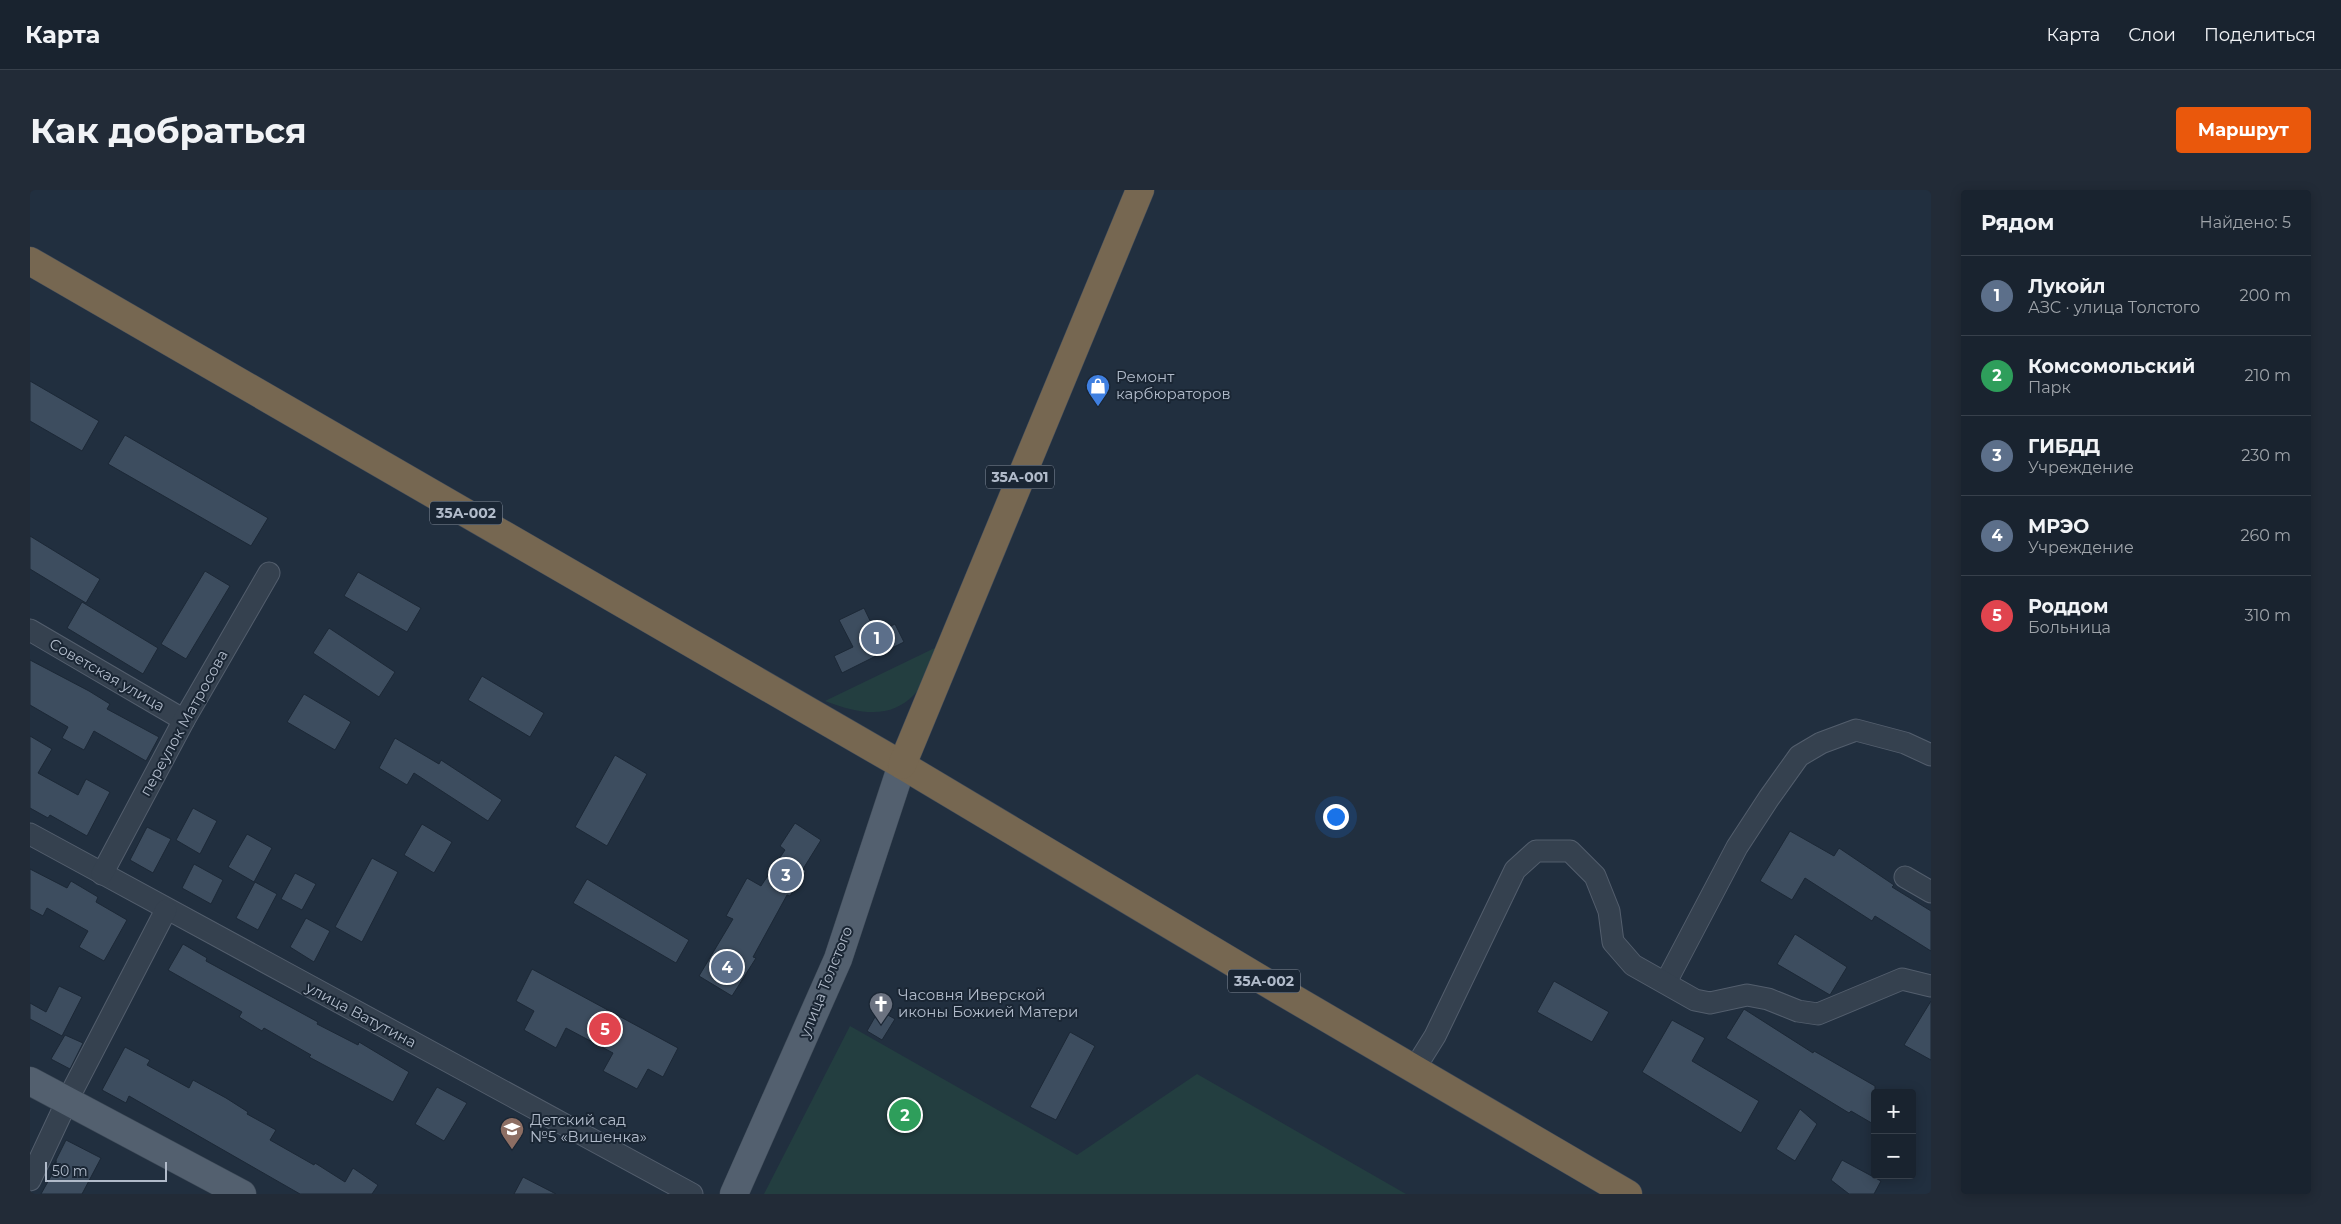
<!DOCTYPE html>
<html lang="ru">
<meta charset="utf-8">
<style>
:root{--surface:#19232f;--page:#222b37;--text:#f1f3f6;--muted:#9fa4aa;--line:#37404b;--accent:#ea580c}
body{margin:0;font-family:Montserrat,sans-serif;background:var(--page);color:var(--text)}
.controls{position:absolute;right:15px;bottom:15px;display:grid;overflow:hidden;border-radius:5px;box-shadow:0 2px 12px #0003}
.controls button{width:45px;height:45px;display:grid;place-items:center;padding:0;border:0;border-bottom:1px solid var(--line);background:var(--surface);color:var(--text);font:25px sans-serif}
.scale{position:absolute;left:15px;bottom:12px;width:122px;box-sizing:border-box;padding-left:5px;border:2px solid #b1bbca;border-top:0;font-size:14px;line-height:18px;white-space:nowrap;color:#b1bbca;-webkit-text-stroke:4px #1a2634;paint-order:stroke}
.you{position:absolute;left:1305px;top:626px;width:18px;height:18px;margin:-12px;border:4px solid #fff;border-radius:50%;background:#1a73e8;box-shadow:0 0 0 8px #1a73e833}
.badge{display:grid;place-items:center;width:32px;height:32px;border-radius:50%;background:var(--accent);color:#fff;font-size:16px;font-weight:700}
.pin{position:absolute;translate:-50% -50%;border:2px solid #fff;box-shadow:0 1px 5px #0006}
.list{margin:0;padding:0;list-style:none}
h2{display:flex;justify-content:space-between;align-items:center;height:65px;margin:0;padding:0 20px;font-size:21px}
h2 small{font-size:16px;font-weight:400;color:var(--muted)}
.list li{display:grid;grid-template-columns:32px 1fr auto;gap:15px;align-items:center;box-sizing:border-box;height:80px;padding:0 20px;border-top:1px solid var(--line)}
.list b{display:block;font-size:19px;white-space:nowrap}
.list p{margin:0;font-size:16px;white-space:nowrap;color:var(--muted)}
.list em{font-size:16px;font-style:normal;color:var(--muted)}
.map{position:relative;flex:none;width:1901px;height:1004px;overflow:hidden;border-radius:5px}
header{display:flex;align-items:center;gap:30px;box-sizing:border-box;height:70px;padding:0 25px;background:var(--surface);border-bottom:1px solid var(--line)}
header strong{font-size:24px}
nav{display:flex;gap:28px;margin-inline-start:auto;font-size:18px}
.intro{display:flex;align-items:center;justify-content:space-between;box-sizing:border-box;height:120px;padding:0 30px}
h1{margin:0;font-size:35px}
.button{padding:12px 22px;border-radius:5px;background:var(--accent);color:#fff;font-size:18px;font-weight:700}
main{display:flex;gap:30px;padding:0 30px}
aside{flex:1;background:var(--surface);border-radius:5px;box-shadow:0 2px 12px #0003}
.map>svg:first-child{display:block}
</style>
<header>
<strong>Карта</strong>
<nav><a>Карта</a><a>Слои</a><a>Поделиться</a></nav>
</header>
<div class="intro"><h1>Как добраться</h1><a class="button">Маршрут</a></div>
<main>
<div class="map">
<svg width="1901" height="1004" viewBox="0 0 1901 1004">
<rect width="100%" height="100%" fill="#212f3f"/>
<g fill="#233e40">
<path d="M913,454C888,517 861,537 795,511Z"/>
<polygon points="820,836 1047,965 1167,884 1376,1004 734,1004"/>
</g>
<g fill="#3d4d5f" stroke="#1c2836">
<polygon points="0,191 69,231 52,261 0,231"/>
<polygon points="95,245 238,328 221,356 78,274"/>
<polygon points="0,346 70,389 56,413 0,379"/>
<polygon points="175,381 200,396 156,469 131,454"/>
<polygon points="328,382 391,418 377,442 314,406"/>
<polygon points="52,412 128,458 113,484 37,438"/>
<polygon points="834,418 846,443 865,434 874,452 812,483 804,466 823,457 809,430"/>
<polygon points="299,438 365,482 349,507 283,463"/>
<polygon points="0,470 59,501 80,514 77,519 129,547 116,571 64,541 54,560 32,548 38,537 0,515"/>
<polygon points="452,486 514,523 500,547 438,510"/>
<polygon points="274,504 321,532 305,560 257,532"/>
<polygon points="0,546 22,559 8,583 48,605 56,589 80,602 57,646 20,625 18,628 0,618"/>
<polygon points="365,548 409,574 411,570 472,610 458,631 384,583 377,595 349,578"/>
<polygon points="585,565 617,584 577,656 545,637"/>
<polygon points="163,618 187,631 170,664 146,650"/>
<polygon points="765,633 791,650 773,679 776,681 760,706 757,705 723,767 726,768 702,806 669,786 703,729 696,726 717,688 731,696 755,660 750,656"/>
<polygon points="392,634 422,652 404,683 374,665"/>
<polygon points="117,637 141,649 123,683 100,670"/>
<polygon points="1760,641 1804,666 1809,658 1864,695 1862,697 1901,721 1901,761 1845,726 1842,731 1775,688 1762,710 1730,691"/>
<polygon points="217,644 242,658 224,692 198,677"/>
<polygon points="342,668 368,682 332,752 305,737"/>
<polygon points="164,674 193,690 181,714 152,698"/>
<polygon points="0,679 37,698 41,691 68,707 66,712 97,730 74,771 49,757 58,741 17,718 13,726 0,719"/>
<polygon points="265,683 286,694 272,720 251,709"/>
<polygon points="557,689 659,750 646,773 543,713"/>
<polygon points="225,692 247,704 228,740 206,728"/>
<polygon points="276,728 300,741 284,772 260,757"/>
<polygon points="1765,744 1817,777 1800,805 1747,774"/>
<polygon points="153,754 177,768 176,771 288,832 287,834 328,855 329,852 379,882 363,912 279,867 281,865 234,838 232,841 209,827 212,822 138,780"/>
<polygon points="502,779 648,858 633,887 618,879 607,899 573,881 583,863 536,838 526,858 494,840 504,821 486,811"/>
<polygon points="1524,791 1579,822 1562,852 1507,822"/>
<polygon points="29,796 52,807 32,846 0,829 0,813 16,822"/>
<polygon points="1901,811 1901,870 1874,855"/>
<polygon points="1714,819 1783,863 1784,861 1845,896 1845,935 1821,921 1819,923 1696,848"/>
<polygon points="849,820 865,829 852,850 837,841"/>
<polygon points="1642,830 1675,848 1662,871 1729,911 1711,943 1612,882"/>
<polygon points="1040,842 1065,856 1026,930 1000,917"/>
<polygon points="35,845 53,853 40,879 21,869"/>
<polygon points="95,857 120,870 117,875 159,898 163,890 196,908 218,922 217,924 246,940 240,950 284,975 285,973 315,992 323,978 348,995 342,1004 270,1004 99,906 96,913 72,900"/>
<polygon points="407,897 437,913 414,951 385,934"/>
<polygon points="1770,919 1787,934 1765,971 1746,959"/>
<polygon points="36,950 71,968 52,1004 11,1004 25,979 22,978"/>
<polygon points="1812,970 1851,991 1844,1004 1819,1004 1801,990"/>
<polygon points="493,987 526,1004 484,1004"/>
</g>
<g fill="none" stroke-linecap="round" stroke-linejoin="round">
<g stroke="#535e6d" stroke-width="23">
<g id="minor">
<polyline points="0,440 154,530"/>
<polyline points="0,644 662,1004"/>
<polyline points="72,684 154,530 239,383"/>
<polyline points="1875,687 1901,702"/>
<polyline points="1636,792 1707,657 1739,608 1769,566 1791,553 1826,540 1875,553 1901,565"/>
<polyline points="1385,878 1405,846 1485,680 1506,661 1540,661 1565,686 1579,721 1583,752 1603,775 1665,810 1680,813 1717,805 1738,809 1768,821 1788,824 1872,789 1901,796"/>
<polyline points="0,990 37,911 136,720"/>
</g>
</g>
<g stroke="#3e4a58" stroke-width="29">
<g id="major">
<polyline points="0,891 212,1004"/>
<polyline points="704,1004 808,769 872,575"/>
</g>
</g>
<g stroke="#404b5a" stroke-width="29">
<g id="highway">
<polyline points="0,71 872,575 1249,800 1598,1004"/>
<polyline points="872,575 1110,0"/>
</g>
</g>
<use href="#minor" stroke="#35414f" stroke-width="21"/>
<use href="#major" stroke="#53606f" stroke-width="28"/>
<use href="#highway" stroke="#766751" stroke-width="28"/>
</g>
<defs>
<g id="shop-pin" transform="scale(1.25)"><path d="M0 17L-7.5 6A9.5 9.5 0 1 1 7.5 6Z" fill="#3f7fe0" stroke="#1a2634"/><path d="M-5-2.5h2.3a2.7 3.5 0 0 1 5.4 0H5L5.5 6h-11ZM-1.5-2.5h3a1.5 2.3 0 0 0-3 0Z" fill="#fff"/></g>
<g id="church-pin" transform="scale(1.25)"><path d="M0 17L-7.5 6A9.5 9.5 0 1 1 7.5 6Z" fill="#6b7280" stroke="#1a2634"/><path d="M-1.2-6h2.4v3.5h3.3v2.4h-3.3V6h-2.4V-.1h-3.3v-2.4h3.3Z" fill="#fff"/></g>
<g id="school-pin" transform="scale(1.25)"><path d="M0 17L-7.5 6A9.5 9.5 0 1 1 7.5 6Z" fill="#8d6e63" stroke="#1a2634"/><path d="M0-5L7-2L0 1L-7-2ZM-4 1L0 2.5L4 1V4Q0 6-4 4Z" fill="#fff"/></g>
</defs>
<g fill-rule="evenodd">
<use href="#shop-pin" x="1068" y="196"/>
<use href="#church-pin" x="851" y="814"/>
<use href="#school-pin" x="482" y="939"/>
</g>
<g text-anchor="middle" stroke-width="4" stroke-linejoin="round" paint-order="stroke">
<g fill="#1a2634" stroke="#848e9d" stroke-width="1">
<rect x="956" y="275.5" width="68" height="23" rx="4"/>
<rect x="400" y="311.5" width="72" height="23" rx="4"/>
<rect x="1198" y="779.5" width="72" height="23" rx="4"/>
</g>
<g font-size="14" font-weight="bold" fill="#b1bbca">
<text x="990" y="292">35А-001</text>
<text x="436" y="328">35А-002</text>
<text x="1234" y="796">35А-002</text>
</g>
<g font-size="15" fill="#b1bbca" stroke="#1a2634" text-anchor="start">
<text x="1086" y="192">Ремонт<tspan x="1086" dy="17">карбюраторов</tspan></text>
<text x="868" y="810">Часовня Иверской<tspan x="868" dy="17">иконы Божией Матери</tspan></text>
<text x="500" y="935">Детский сад<tspan x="500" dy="17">№5 «Вишенка»</tspan></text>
</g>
<g font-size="15" fill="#b1bbca" stroke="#1a2634">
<text transform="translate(77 485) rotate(30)" y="5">Советская улица</text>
<text transform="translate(154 533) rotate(-61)" y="5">переулок Матросова</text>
<text transform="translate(796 792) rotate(-68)" y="5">улица Толстого</text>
<text transform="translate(331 825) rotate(28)" y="5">улица Ватутина</text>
</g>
</g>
</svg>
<div class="controls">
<button>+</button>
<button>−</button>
</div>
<div class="scale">50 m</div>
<div class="you"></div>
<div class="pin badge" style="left:847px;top:448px;background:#5c6f8a">1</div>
<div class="pin badge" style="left:875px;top:925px;background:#2e9e5b">2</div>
<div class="pin badge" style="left:756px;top:685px;background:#5c6f8a">3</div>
<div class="pin badge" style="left:697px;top:777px;background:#5c6f8a">4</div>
<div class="pin badge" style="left:575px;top:839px;background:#e0444e">5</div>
</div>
<aside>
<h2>Рядом<small>Найдено: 5</small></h2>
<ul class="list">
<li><span class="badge" style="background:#5c6f8a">1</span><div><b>Лукойл</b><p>АЗС · улица Толстого</p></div><em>200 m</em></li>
<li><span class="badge" style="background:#2e9e5b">2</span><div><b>Комсомольский</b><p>Парк</p></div><em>210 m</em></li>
<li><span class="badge" style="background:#5c6f8a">3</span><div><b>ГИБДД</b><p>Учреждение</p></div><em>230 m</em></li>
<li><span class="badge" style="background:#5c6f8a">4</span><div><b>МРЭО</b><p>Учреждение</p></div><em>260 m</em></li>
<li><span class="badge" style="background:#e0444e">5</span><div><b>Роддом</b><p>Больница</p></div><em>310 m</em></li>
</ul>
</aside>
</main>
